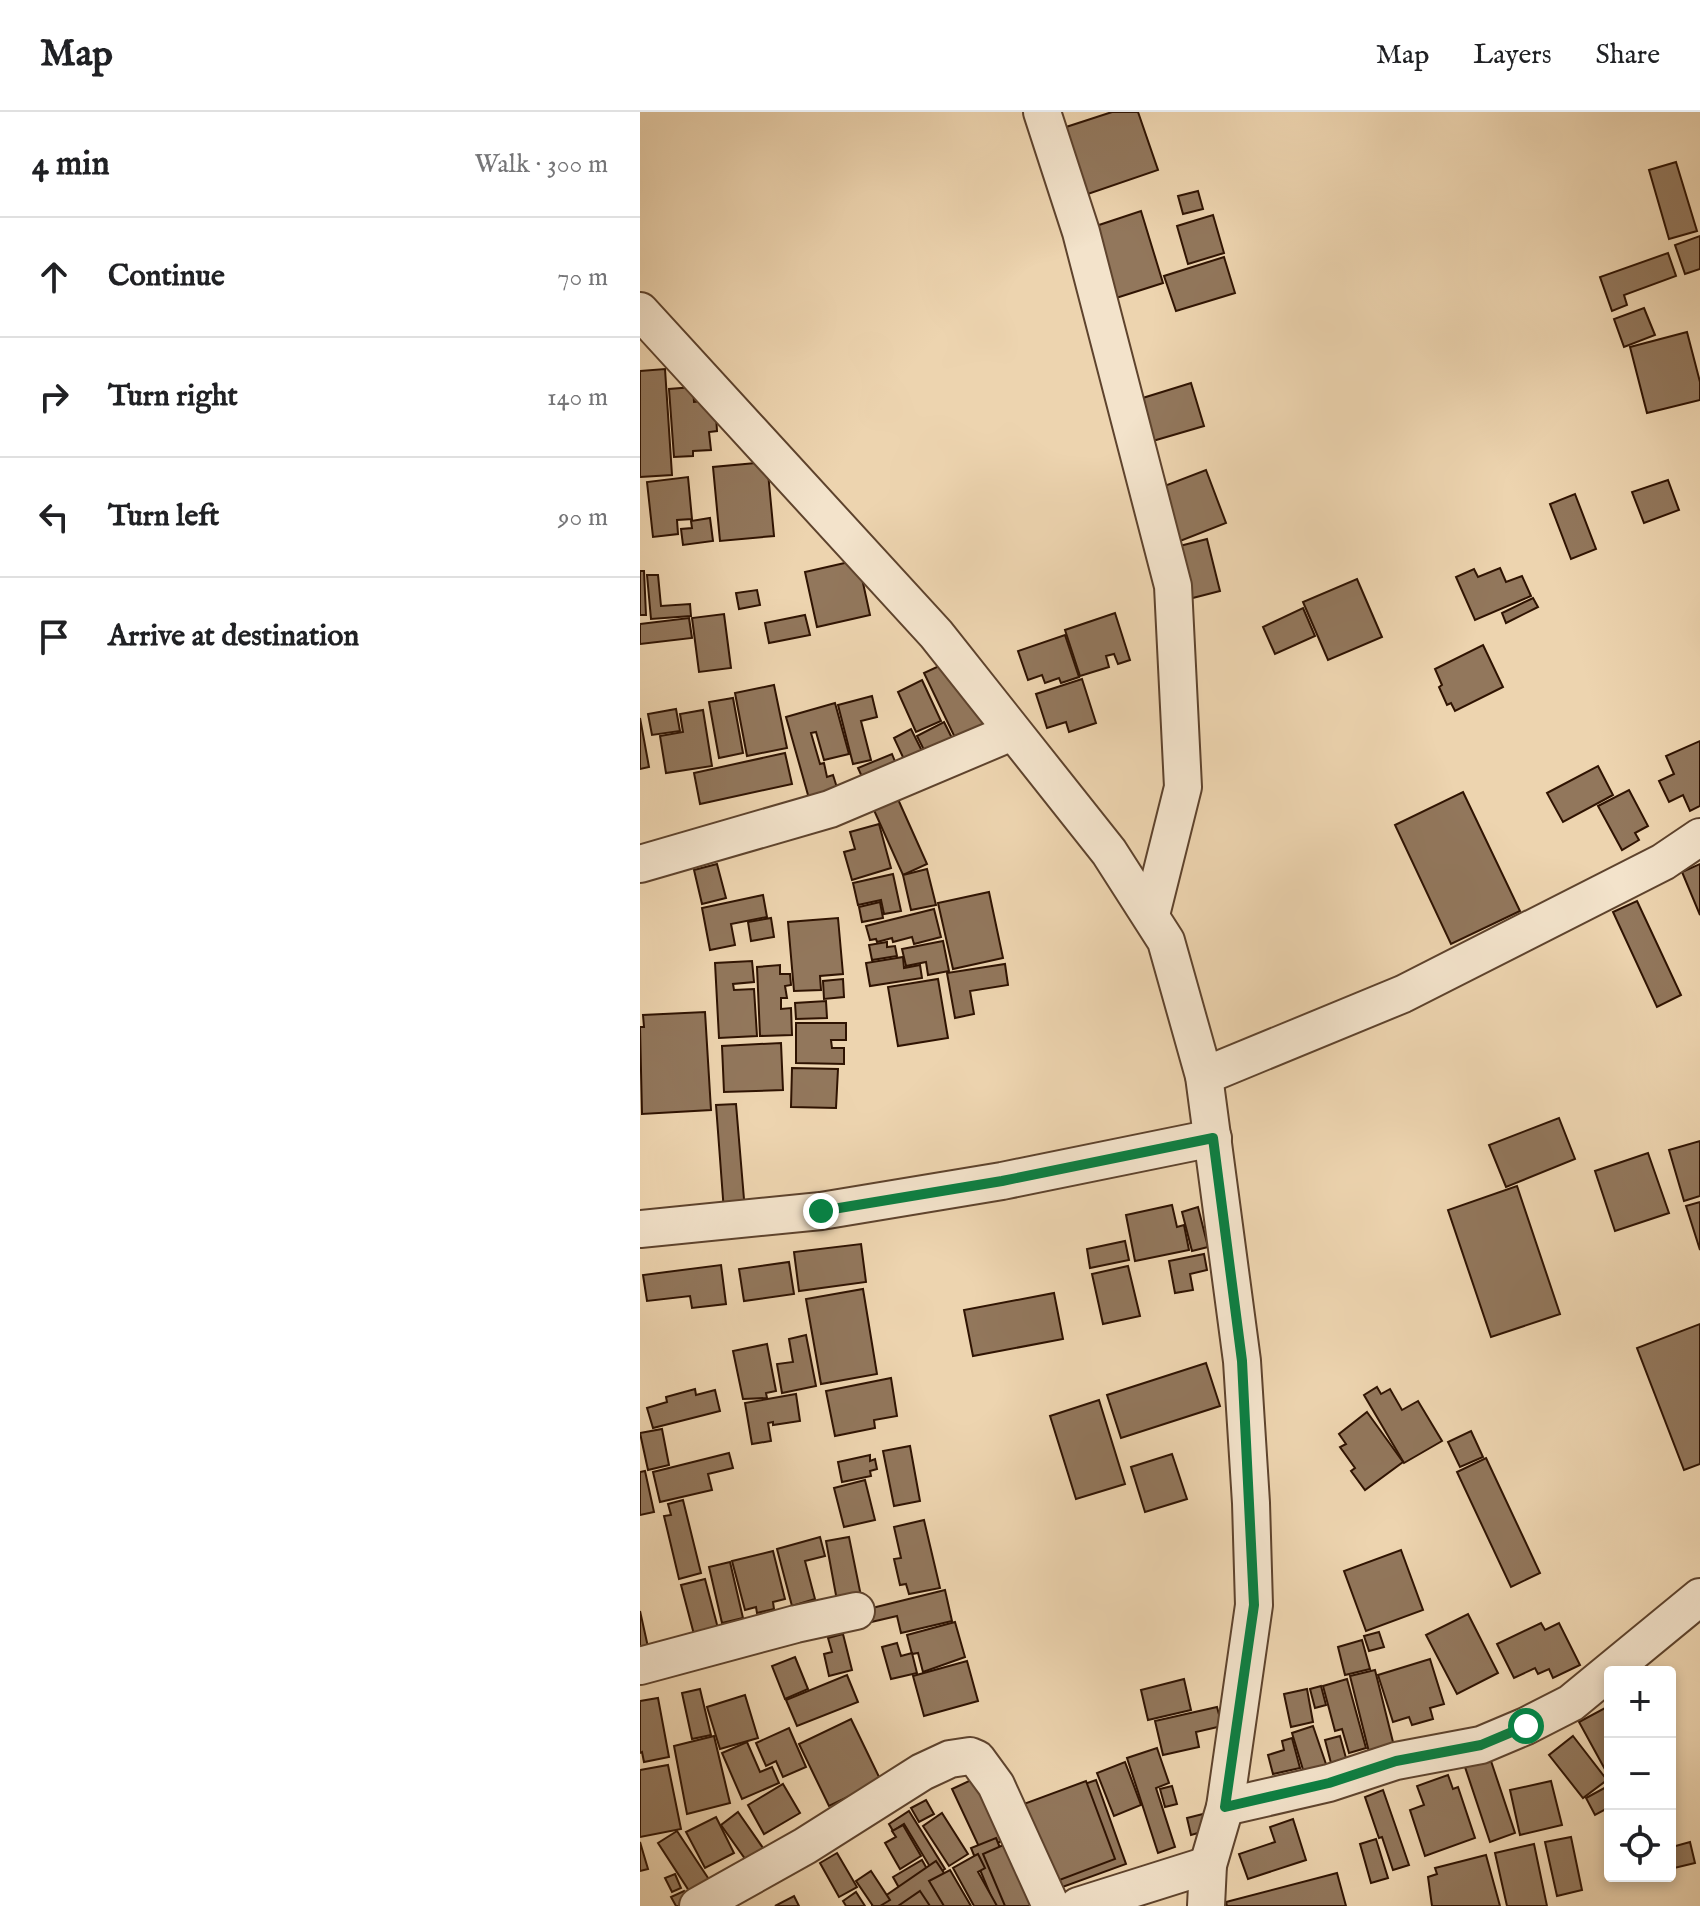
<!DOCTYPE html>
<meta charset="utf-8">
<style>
:root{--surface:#fff;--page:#f6f6f6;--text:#202124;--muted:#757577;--line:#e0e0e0}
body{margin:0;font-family:"IM FELL English",serif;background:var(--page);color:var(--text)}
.controls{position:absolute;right:24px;bottom:24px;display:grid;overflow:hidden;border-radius:8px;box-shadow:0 4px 12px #0003}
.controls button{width:72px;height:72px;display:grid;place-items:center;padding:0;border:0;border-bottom:2px solid var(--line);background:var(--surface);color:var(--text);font:40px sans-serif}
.stop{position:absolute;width:24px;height:24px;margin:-18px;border:6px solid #0b8043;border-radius:50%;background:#fff}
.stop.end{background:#0b8043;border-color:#fff;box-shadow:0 2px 8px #0008}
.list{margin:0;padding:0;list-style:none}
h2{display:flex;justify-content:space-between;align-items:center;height:104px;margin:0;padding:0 32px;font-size:34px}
h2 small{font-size:26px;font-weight:400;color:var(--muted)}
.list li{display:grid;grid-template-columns:52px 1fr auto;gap:24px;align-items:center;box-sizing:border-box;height:120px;padding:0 32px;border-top:2px solid var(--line)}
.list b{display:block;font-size:30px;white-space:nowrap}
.list em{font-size:26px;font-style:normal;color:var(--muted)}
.icon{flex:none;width:44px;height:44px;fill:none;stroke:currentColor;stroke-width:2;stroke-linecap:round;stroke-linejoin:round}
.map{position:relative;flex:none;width:1060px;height:1794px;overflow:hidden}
header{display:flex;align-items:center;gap:48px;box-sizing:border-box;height:112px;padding:0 40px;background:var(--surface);border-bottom:2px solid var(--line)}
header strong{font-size:38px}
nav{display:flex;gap:44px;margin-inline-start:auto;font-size:28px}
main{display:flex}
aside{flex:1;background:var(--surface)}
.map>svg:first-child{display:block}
</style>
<header>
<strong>Map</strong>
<nav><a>Map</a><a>Layers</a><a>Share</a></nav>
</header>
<main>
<aside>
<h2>4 min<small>Walk · 300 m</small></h2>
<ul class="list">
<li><svg class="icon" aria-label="ahead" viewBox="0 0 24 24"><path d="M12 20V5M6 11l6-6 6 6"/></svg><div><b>Continue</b></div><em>70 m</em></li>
<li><svg class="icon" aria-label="right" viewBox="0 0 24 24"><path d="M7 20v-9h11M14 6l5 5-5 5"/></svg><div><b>Turn right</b></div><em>140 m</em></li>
<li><svg class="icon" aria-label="left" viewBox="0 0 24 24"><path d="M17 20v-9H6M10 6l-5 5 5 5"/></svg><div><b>Turn left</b></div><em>90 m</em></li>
<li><svg class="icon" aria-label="arrive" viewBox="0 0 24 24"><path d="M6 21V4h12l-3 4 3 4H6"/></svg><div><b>Arrive at destination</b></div></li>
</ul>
</aside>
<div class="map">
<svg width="1060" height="1794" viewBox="0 0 1060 1794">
<rect width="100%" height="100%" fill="#edd4af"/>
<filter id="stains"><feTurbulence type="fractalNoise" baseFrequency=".0025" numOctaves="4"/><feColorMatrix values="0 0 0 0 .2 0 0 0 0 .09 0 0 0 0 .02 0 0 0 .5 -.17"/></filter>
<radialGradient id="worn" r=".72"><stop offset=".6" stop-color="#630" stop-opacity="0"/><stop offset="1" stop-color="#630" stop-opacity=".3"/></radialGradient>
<g fill="#92775c" stroke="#2f1302" stroke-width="2">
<polygon points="472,0 498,0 518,58 442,84 420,17"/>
<polygon points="1036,50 1057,119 1029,127 1009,58"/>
<polygon points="558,79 563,97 543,102 538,84"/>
<polygon points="501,99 523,171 473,187 450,116"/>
<polygon points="573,103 584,141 548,152 537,114"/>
<polygon points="1060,124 1060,157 1045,162 1035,133"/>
<polygon points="1028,141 1036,164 984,183 987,193 972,199 960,165"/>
<polygon points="584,145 595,181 536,199 524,164"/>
<polygon points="1004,196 1015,223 984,235 974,207"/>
<polygon points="1047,220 1060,270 1060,288 1007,301 990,235"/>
<polygon points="25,257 32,363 0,365 0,259"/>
<polygon points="551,271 564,314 506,331 493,289"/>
<polygon points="53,275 54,290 75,288 77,319 69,320 71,338 53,339 53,344 34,345 29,277"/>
<polygon points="127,350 134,424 80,429 73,355"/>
<polygon points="566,358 586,411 535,431 514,378"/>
<polygon points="48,365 52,407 37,408 38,422 13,425 7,370"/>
<polygon points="1028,368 1039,398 1004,411 992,380"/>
<polygon points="935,382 956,437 931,447 910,392"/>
<polygon points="70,406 73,429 43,433 41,417 52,416 51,409"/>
<polygon points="567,427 580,479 541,489 528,437"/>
<polygon points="218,448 230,503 177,515 165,460"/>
<polygon points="860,456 866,470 882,464 891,484 835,508 816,465 834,457 838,465"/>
<polygon points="0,459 4,459 6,503 0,503"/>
<polygon points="7,463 18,463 21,494 50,492 51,504 11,507"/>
<polygon points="717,467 742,525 688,548 663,490"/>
<polygon points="117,478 120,493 99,497 96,481"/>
<polygon points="893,486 898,495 866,511 862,501"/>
<polygon points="663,496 675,524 635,542 623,515"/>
<polygon points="475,501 490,548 478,552 474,542 466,544 469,555 440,564 425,518"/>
<polygon points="84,502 91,556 59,560 52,506"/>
<polygon points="165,503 170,523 129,531 125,511"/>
<polygon points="49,506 52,526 0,532 0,512"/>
<polygon points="425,523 439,565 421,571 419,566 405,571 402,563 388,568 378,539"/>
<polygon points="843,533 863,575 815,599 811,591 807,593 799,575 802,573 795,557"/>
<polygon points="312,548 347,620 319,634 284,561"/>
<polygon points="442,567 456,611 429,620 426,610 407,616 396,582"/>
<polygon points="282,568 301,609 276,620 258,580"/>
<polygon points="134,573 147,636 107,644 95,581"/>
<polygon points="232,584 237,605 221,609 231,648 213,652 198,593"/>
<polygon points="93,586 103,641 79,646 69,590"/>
<polygon points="195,591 209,642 184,648 176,620 171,621 180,652 184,651 187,665 193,663 199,682 170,690 146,605"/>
<polygon points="36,597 40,619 12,623 8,602"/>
<polygon points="63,598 72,654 26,661 20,624 43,620 40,602"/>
<polygon points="0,606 9,655 0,657"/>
<polygon points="304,610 317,636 290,650 277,624"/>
<polygon points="271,617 287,649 269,658 254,626"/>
<polygon points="1060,629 1060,694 1050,699 1043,683 1029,690 1019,669 1034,662 1026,644"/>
<polygon points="145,641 152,672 60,692 54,661"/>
<polygon points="252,642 260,662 227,676 218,656"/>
<polygon points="958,654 973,683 923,710 907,681"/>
<polygon points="989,678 1008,714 995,721 999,728 982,738 958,694"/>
<polygon points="823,680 880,799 811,832 755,713"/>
<polygon points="257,685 287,752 263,763 233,696"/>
<polygon points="239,712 251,756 212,768 204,740 215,737 210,720"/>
<polygon points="77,752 86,786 62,792 54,758"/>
<polygon points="1060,752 1060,803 1042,760"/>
<polygon points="287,757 296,793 271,798 263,763"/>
<polygon points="253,762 261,799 244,802 241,788 218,793 213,771"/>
<polygon points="349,780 363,846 313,857 298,791"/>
<polygon points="123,783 127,805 91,812 95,833 70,838 62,796"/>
<polygon points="997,789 1041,883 1017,895 973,800"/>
<polygon points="240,790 243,806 222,810 219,795"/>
<polygon points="294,797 301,825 274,832 272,825 253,830 252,826 237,830 236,827 230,828 226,814"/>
<polygon points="131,806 134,825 111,829 108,810"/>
<polygon points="198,806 203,862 180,864 181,878 154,879 148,810"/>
<polygon points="303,829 309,859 288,863 286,850 266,854 262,837"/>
<polygon points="247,830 247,835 255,834 257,844 232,848 229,833"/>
<polygon points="263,845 264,856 280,853 282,866 230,874 226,851"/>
<polygon points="112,849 114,870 93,872 94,878 114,877 117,924 79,926 75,851"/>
<polygon points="365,852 368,873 330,879 334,902 315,906 307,861"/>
<polygon points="140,853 140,862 150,862 151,873 145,874 147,886 141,886 141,897 151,896 152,923 120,924 117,855"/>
<polygon points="203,867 204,885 184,887 183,869"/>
<polygon points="298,867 308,926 258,934 248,875"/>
<polygon points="186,889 187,906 156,907 155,891"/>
<polygon points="65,900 71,998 2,1002 0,915 4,915 3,903"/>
<polygon points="156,911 206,911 206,928 191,928 192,936 204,936 204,952 156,951"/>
<polygon points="141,931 143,978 84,980 82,934"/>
<polygon points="152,956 198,957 196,996 151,995"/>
<polygon points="96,992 105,1099 84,1100 76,993"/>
<polygon points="919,1006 935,1047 866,1075 849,1033"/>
<polygon points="1060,1029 1060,1084 1044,1089 1029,1038"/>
<polygon points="1008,1041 1029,1101 975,1119 955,1059"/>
<polygon points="877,1074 920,1202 851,1225 808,1098"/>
<polygon points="1060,1090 1060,1138 1046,1094"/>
<polygon points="532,1093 537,1115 544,1113 549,1138 495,1149 486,1103"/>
<polygon points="558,1095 568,1135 552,1139 542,1100"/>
<polygon points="485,1129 489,1148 450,1156 447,1137"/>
<polygon points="221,1132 226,1170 159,1179 154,1140"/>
<polygon points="564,1142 567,1158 550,1162 553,1178 535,1181 529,1149"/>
<polygon points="149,1150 154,1182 104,1189 99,1157"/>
<polygon points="81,1153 86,1192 52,1196 50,1184 7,1189 3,1163"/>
<polygon points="488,1154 500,1204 463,1212 452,1162"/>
<polygon points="223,1177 237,1262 181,1272 166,1187"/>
<polygon points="414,1181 423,1227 333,1244 324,1198"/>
<polygon points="1060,1212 1060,1352 1044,1358 997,1236"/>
<polygon points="166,1223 176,1274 142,1281 137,1252 153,1250 149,1227"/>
<polygon points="127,1232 136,1279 126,1281 127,1286 103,1287 93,1239"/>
<polygon points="566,1251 580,1294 481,1326 467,1283"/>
<polygon points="251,1266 257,1304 234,1308 235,1316 195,1324 186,1279"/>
<polygon points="737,1275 741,1282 750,1277 762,1298 778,1289 802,1329 764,1351 724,1283"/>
<polygon points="55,1277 56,1283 75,1278 80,1299 13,1316 7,1296 27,1290 26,1285"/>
<polygon points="156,1282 160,1309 133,1313 133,1310 128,1311 131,1329 112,1332 105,1291"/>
<polygon points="459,1288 485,1372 436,1387 410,1304"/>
<polygon points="727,1300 763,1350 725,1378 711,1359 715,1356 700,1335 706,1332 699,1322"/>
<polygon points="22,1317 29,1353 8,1358 0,1321"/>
<polygon points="831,1319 843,1345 820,1355 808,1330"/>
<polygon points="270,1334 280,1389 254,1394 243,1339"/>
<polygon points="89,1341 93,1356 68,1362 72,1378 20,1390 13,1360"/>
<polygon points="532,1342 547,1387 505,1400 491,1355"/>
<polygon points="230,1343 230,1349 235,1347 237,1357 230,1359 231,1364 202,1370 198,1350"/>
<polygon points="846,1346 900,1461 871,1475 817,1360"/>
<polygon points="5,1359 14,1400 0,1403 0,1360"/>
<polygon points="225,1368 235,1408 204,1415 194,1376"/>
<polygon points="43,1388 61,1461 39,1467 24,1404 31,1403 28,1392"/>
<polygon points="284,1408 300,1476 269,1482 266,1472 260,1473 254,1447 261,1446 254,1415"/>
<polygon points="180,1425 185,1444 165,1449 175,1487 152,1494 137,1437"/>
<polygon points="209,1425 222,1489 198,1494 186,1429"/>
<polygon points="761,1438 783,1498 726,1519 704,1459"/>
<polygon points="133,1439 145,1487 133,1490 134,1497 117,1501 116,1495 105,1498 92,1449"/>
<polygon points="90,1450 103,1506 82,1511 69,1455"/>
<polygon points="65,1467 80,1524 56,1530 41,1473"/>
<polygon points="305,1478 312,1509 261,1521 257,1504 227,1511 224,1498"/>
<polygon points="0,1499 10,1544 0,1546"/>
<polygon points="828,1502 858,1561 817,1582 786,1523"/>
<polygon points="315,1510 325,1545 283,1560 278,1541 272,1542 267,1523"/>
<polygon points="901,1511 905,1518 919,1511 940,1553 913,1566 909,1557 898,1562 895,1556 874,1566 857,1532"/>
<polygon points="739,1520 744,1535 729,1539 724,1524"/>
<polygon points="203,1522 212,1558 189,1564 184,1542 192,1540 188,1526"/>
<polygon points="722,1528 730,1557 705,1563 698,1535"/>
<polygon points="257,1531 261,1544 272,1541 277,1561 251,1567 242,1535"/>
<polygon points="155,1545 168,1577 145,1587 132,1554"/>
<polygon points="790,1547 804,1592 790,1596 793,1607 772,1613 769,1605 753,1610 738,1563"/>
<polygon points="327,1549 338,1589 284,1604 273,1564"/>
<polygon points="735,1558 754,1634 729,1640 710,1564"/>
<polygon points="207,1563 218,1590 157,1614 146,1588"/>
<polygon points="544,1567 551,1598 508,1608 501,1578"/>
<polygon points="707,1567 726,1636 709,1641 702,1617 695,1619 683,1574"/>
<polygon points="681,1574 686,1593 675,1596 670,1577"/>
<polygon points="60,1577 71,1623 52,1627 42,1581"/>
<polygon points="667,1577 673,1610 651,1615 644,1582"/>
<polygon points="105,1583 118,1626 80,1637 67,1595"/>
<polygon points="18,1586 29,1645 4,1650 2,1640 0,1641 0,1589"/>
<polygon points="577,1595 582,1614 556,1620 559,1635 523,1643 515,1609"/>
<polygon points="965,1596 970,1604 970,1659 967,1661 939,1610"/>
<polygon points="211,1607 241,1669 189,1694 159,1632"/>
<polygon points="673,1614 687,1655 664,1661 652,1621"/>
<polygon points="149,1616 166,1655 143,1665 136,1649 126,1654 116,1631"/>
<polygon points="74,1624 90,1691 47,1702 34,1634"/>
<polygon points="700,1624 706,1646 691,1651 685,1628"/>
<polygon points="933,1624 967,1668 943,1686 909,1643"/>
<polygon points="652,1626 660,1656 633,1662 628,1643 644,1638 642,1629"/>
<polygon points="107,1630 120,1660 132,1655 139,1671 102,1687 82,1641"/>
<polygon points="517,1636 529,1671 516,1676 535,1735 518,1741 487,1646"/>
<polygon points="850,1646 875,1721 850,1730 825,1655"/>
<polygon points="485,1650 501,1693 474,1704 457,1661"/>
<polygon points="28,1653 41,1717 0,1725 0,1658"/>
<polygon points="342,1663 370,1725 341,1739 312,1677"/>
<polygon points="808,1663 813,1677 818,1675 835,1726 785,1744 770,1698 784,1693 777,1674"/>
<polygon points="456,1668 486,1752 417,1777 387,1692"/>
<polygon points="446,1669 475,1747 409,1772 381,1693"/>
<polygon points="911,1669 922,1713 880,1723 870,1678"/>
<polygon points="143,1672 160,1701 124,1722 108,1693"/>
<polygon points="970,1673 970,1695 955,1703 946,1686"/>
<polygon points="532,1674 537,1692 525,1695 520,1677"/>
<polygon points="743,1678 769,1753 753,1758 742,1725 739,1726 725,1685"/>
<polygon points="286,1688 294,1702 279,1710 271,1696"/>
<polygon points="269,1699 305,1757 295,1763 264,1712 253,1719 249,1712"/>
<polygon points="98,1700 130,1746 113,1758 81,1713"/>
<polygon points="302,1701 328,1742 309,1754 283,1714"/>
<polygon points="567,1701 572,1717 551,1723 547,1706"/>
<polygon points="76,1705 94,1741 65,1756 46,1720"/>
<polygon points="653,1707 666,1748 608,1767 599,1742 635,1730 630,1715"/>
<polygon points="263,1713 281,1744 260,1757 245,1731 256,1725 252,1719"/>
<polygon points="37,1719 74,1775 55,1788 18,1731"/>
<polygon points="931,1725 942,1778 917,1784 905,1730"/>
<polygon points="356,1726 384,1794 355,1794 331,1736"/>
<polygon points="736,1727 748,1766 731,1771 720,1732"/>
<polygon points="1030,1728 1032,1735 1050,1730 1055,1751 1030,1757"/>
<polygon points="0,1730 8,1757 0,1759"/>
<polygon points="370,1730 398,1794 365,1794 343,1742"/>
<polygon points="894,1732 907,1794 867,1794 855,1741"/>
<polygon points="197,1741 217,1775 199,1785 180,1751"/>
<polygon points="338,1742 345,1756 338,1760 357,1794 334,1794 313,1756"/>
<polygon points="846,1743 860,1794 792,1794 788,1765 797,1762 795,1756"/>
<polygon points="282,1748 291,1764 262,1781 253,1765"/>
<polygon points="296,1749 326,1794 232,1794 232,1793"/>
<polygon points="310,1758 331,1794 304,1794 289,1769"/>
<polygon points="231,1759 250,1788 240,1794 233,1794 216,1769"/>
<polygon points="697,1761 706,1794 587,1794 586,1790"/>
<polygon points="35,1762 41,1776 32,1780 25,1766"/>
<polygon points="44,1779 52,1794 36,1794 31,1785"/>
<polygon points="280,1779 290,1794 258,1794"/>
<polygon points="216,1780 225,1794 206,1794 203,1789"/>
<polygon points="154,1784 159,1794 135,1794"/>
</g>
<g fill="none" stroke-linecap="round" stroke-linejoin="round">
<g stroke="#5e432d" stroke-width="40">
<g id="minor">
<polyline points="402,0 441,120 533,474 543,675 511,803"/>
<polyline points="0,199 296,522 469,740 526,829 564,964 602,1249 611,1391 614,1493 585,1695 568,1753 566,1794"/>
<polyline points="0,752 190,697 372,620"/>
<polyline points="564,964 763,882 1023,750 1060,725"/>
<polyline points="0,1117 181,1099 362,1069 573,1026"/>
<polyline points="0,1554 156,1512 216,1499"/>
<polyline points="585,1695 689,1671 756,1649 841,1633 886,1614 931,1591 1060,1485"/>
<polyline points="58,1794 165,1734 282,1660 310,1647 330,1644 337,1647 356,1673 411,1794"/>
<polyline points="438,1794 568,1753"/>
</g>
</g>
<use href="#minor" stroke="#f3e3cb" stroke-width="36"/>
</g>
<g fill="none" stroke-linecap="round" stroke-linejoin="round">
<polyline stroke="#0b8043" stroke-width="10" points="181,1099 362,1069 573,1026 602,1249 614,1493 585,1695 689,1671 756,1649 841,1633 886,1614"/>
</g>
<rect width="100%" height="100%" filter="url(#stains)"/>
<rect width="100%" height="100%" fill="url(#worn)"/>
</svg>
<div class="controls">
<button>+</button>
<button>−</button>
<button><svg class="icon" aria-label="locate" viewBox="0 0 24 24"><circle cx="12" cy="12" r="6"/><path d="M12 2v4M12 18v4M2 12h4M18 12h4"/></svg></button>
</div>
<div class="stop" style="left:886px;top:1614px"></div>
<div class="stop end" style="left:181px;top:1099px"></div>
</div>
</main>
